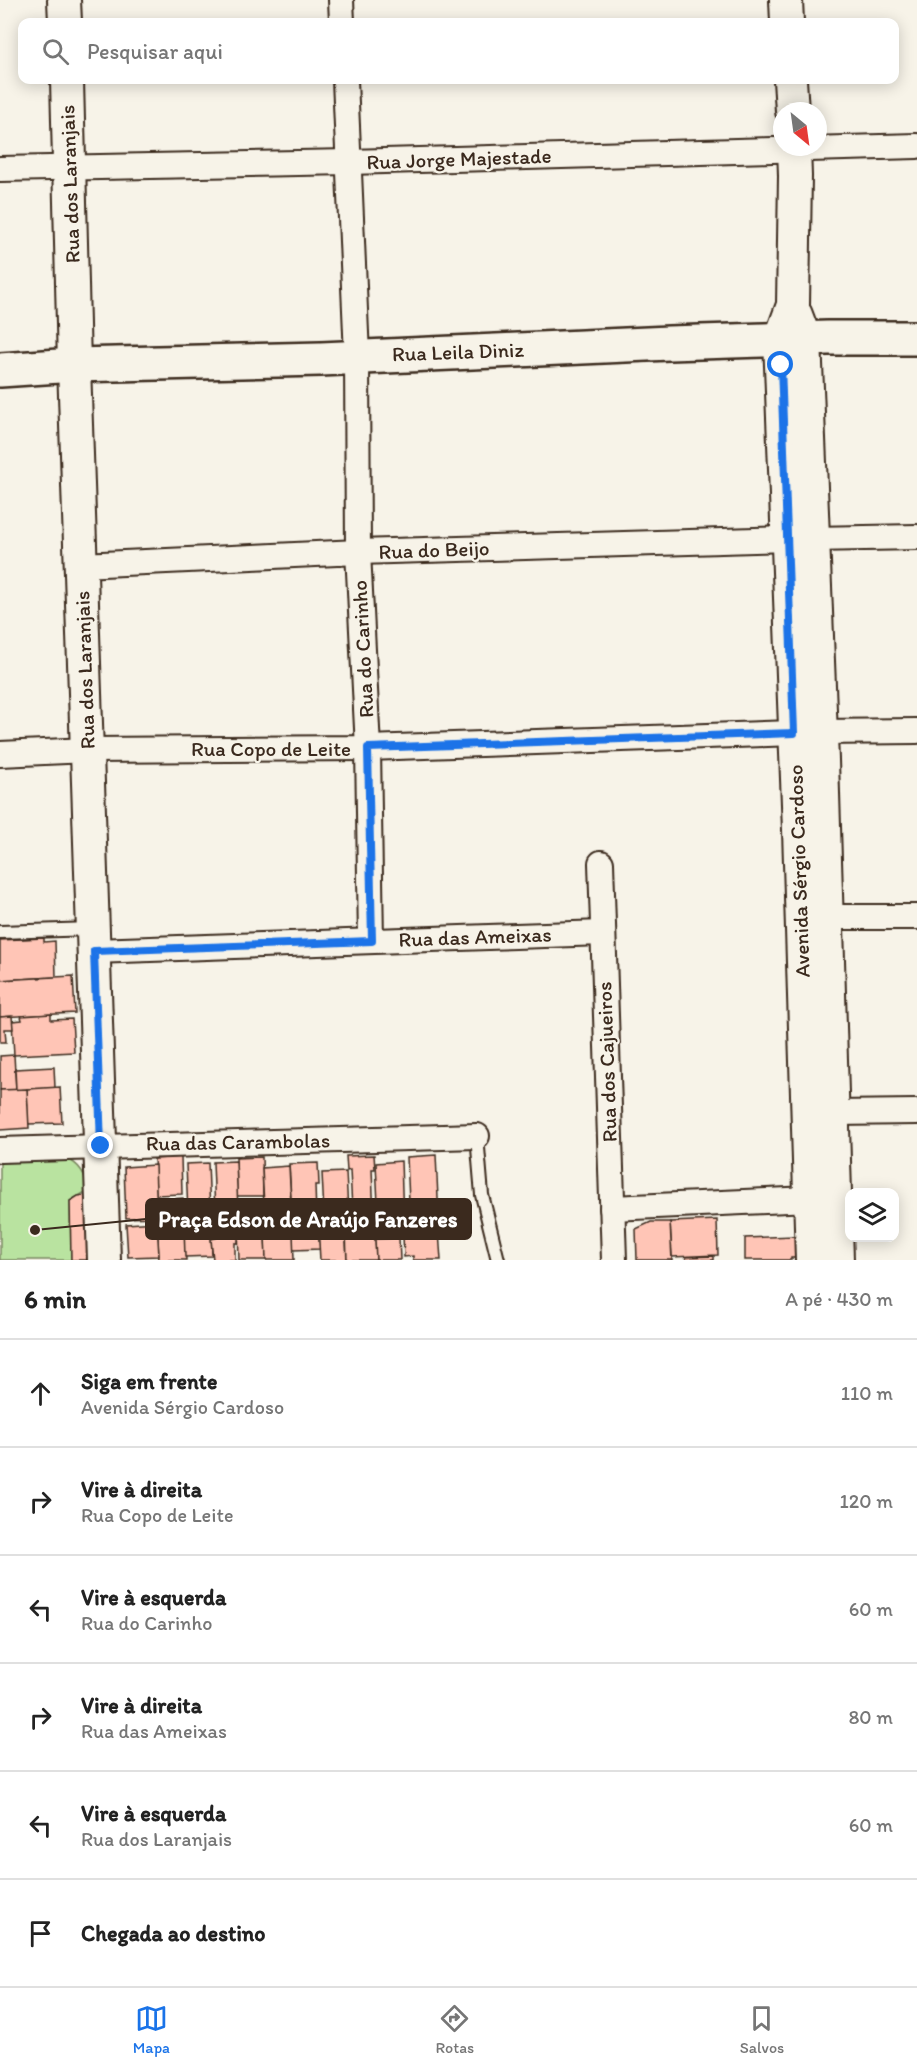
<!DOCTYPE html>
<html lang="pt">
<meta charset="utf-8">
<style>
:root{--surface:#fff;--page:#f6f6f6;--text:#222;--muted:#767676;--line:#e0e0e0;--accent:#1a73e8}
body{margin:0;font-family:Itim,sans-serif;background:var(--page);color:var(--text)}
.controls{position:absolute;right:18px;bottom:18px;display:grid;overflow:hidden;border-radius:12px;box-shadow:0 3px 15px #0003}
.controls button{width:54px;height:54px;display:grid;place-items:center;padding:0;border:0;border-bottom:2px solid var(--line);background:var(--surface);color:var(--text);font:30px sans-serif}
.compass{position:absolute;left:773px;top:102px;width:54px;height:54px;border-radius:50%;background:var(--surface);box-shadow:0 3px 15px #0003;rotate:151deg}
.stop{position:absolute;width:18px;height:18px;margin:-14px;border:4px solid #1a73e8;border-radius:50%;background:#fff}
.stop.end{background:#1a73e8;border-color:#fff;box-shadow:0 2px 6px #0008}
.list{margin:0;padding:0;list-style:none}
h2{display:flex;justify-content:space-between;align-items:center;height:78px;margin:0;padding:0 24px;font-size:26px}
h2 small{font-size:20px;font-weight:400;color:var(--muted)}
.list li{display:grid;grid-template-columns:39px 1fr auto;gap:18px;align-items:center;box-sizing:border-box;height:108px;padding:0 24px;border-top:2px solid var(--line)}
.list b{display:block;font-size:22px;white-space:nowrap}
.list p{margin:0;font-size:20px;white-space:nowrap;color:var(--muted)}
.list em{font-size:20px;font-style:normal;color:var(--muted)}
.icon{flex:none;width:33px;height:33px;fill:none;stroke:currentColor;stroke-width:2;stroke-linecap:round;stroke-linejoin:round}
.map{position:relative;flex:none;width:917px;height:1260px;overflow:hidden}
.search{position:absolute;background:var(--surface);box-shadow:0 3px 15px #0003;left:18px;right:18px;top:18px;height:66px;display:flex;align-items:center;gap:15px;box-sizing:border-box;padding:0 21px;border-radius:12px;color:var(--muted);font-size:22px}
.sheet{height:726px;background:var(--surface)}
nav{display:flex;justify-content:space-around;align-items:center;box-sizing:border-box;height:84px;border-top:2px solid var(--line);background:var(--surface);font-size:16px;color:var(--muted)}
nav a{display:grid;justify-items:center;gap:3px}
nav .on{color:var(--accent)}
.map>svg:first-child{display:block}
</style>
<div class="map">
<svg width="917" height="1260" viewBox="0 0 917 1260">
<rect width="100%" height="100%" fill="#f7f3e8"/>
<filter id="ink" filterUnits="userSpaceOnUse"><feTurbulence type="fractalNoise" baseFrequency=".0167" numOctaves="2"/><feDisplacementMap in="SourceGraphic" scale="12" xChannelSelector="R" yChannelSelector="G"/><feConvolveMatrix kernelMatrix="1 2 1 2 8 2 1 2 1" color-interpolation-filters="sRGB"/></filter>
<g filter="url(#ink)">
<path fill="#b9e3a0" stroke="#7a865f" stroke-width="1.5" d="M65,1158C80,1164 87,1175 87,1191L70,1201L71,1260H0V1162Z"/>
<g fill="#ffc5b6" stroke="#3b2a1e" stroke-width="1.5">
<polygon points="44,938 44,942 55,941 56,977 0,980 0,940"/>
<polygon points="73,976 75,1013 0,1017 0,980"/>
<polygon points="51,1014 51,1020 72,1019 74,1052 14,1055 12,1021 22,1020 21,1016"/>
<polygon points="12,1016 13,1029 5,1029 6,1042 0,1042 0,1017"/>
<polygon points="14,1055 16,1090 0,1090 0,1056"/>
<polygon points="54,1067 55,1088 16,1090 15,1069"/>
<polygon points="60,1087 62,1123 28,1124 27,1089"/>
<polygon points="27,1089 29,1128 0,1130 0,1090"/>
<polygon points="374,1155 375,1169 372,1169 374,1220 364,1220 364,1208 352,1208 350,1170 347,1171 346,1156"/>
<polygon points="436,1155 439,1220 403,1221 402,1201 409,1201 407,1157"/>
<polygon points="181,1157 182,1194 156,1195 154,1159"/>
<polygon points="262,1157 263,1196 237,1196 236,1158"/>
<polygon points="236,1161 238,1211 215,1212 213,1162"/>
<polygon points="401,1161 403,1221 379,1223 376,1163"/>
<polygon points="208,1163 210,1213 188,1214 186,1164"/>
<polygon points="318,1163 319,1185 315,1185 316,1216 292,1217 289,1164"/>
<polygon points="155,1165 157,1217 126,1218 124,1167"/>
<polygon points="289,1166 292,1223 265,1225 262,1168"/>
<polygon points="346,1172 348,1212 324,1213 322,1173"/>
<polygon points="94,1194 96,1260 71,1260 70,1201 78,1196"/>
<polygon points="183,1198 186,1260 159,1260 156,1200"/>
<polygon points="717,1220 718,1255 672,1257 670,1222"/>
<polygon points="157,1222 159,1256 128,1257 126,1224"/>
<polygon points="318,1222 320,1249 293,1250 292,1223"/>
<polygon points="651,1222 670,1222 672,1260 637,1260 636,1229"/>
<polygon points="345,1223 347,1260 320,1260 318,1224"/>
<polygon points="211,1225 212,1256 185,1257 184,1227"/>
<polygon points="265,1225 266,1260 239,1260 238,1226"/>
<polygon points="375,1229 376,1260 347,1260 346,1231"/>
<polygon points="238,1230 238,1243 235,1243 235,1260 213,1260 211,1239 216,1238 215,1231"/>
<polygon points="439,1232 441,1260 413,1260 413,1256 404,1257 403,1236 412,1235 412,1233"/>
<polygon points="293,1234 294,1260 266,1260 265,1236"/>
<polygon points="795,1236 796,1258 791,1258 791,1260 745,1260 745,1238"/>
<polygon points="399,1238 400,1260 376,1260 375,1239"/>
<polygon points="714,1256 714,1260 686,1260 686,1257"/>
</g>
<g fill="none" stroke-linecap="round" stroke-linejoin="round">
<g stroke="#3b2a1e" stroke-width="16">
<g id="service">
<polyline points="0,932 92,929"/>
<polyline points="477,1136 482,1195 498,1260"/>
</g>
</g>
<g stroke="#3b2a1e" stroke-width="28">
<g id="minor">
<polyline points="341,0 342,22"/>
<polyline points="345,80 357,356 358,552 368,748 371,941"/>
<polyline points="0,169 349,162 917,146"/>
<polyline points="812,539 917,537"/>
<polyline points="81,565 358,552 787,539"/>
<polyline points="819,732 917,731"/>
<polyline points="0,754 88,750 368,748 794,733"/>
<polyline points="601,863 614,1260"/>
<polyline points="826,917 917,917"/>
<polyline points="94,951 603,933"/>
<polyline points="833,1113 917,1112"/>
<polyline points="0,1150 477,1136"/>
<polyline points="612,1208 810,1199"/>
</g>
</g>
<g stroke="#3b2a1e" stroke-width="36">
<g id="tertiary">
<polyline points="64,0 65,22"/>
<polyline points="786,0 787,22"/>
<polyline points="67,80 74,365 104,1260"/>
<polyline points="790,80 792,111"/>
<polyline points="794,147 795,176 793,305 780,340 799,830 812,1260"/>
<polyline points="796,315 805,339 822,760 837,1260"/>
</g>
</g>
<g stroke="#3b2a1e" stroke-width="38">
<polyline id="secondary" points="0,370 74,365 321,359 669,343 828,338 917,338"/>
</g>
<use href="#service" stroke="#f7f3e8" stroke-width="12"/>
<use href="#minor" stroke="#f7f3e8" stroke-width="24"/>
<use href="#tertiary" stroke="#f7f3e8" stroke-width="32"/>
<use href="#secondary" stroke="#f7f3e8" stroke-width="33"/>
</g>
</g>
<g fill="none" stroke-linecap="round" stroke-linejoin="round" filter="url(#ink)">
<polyline stroke="#1a73e8" stroke-width="8" points="101,1146 94,951 372,941 368,748 794,733 781,365"/>
</g>
<g text-anchor="middle" stroke-width="4.5" stroke-linejoin="round" paint-order="stroke">
<g font-size="21" fill="#3b2a1e" stroke="#f7f3e8">
<text transform="translate(459 159) rotate(-2)" y="7">Rua Jorge Majestade</text>
<text transform="translate(70 184) rotate(-92)" y="7">Rua dos Laranjais</text>
<text transform="translate(458 352) rotate(-2)" y="7">Rua Leila Diniz</text>
<text transform="translate(434 550) rotate(-2)" y="7">Rua do Beijo</text>
<text transform="translate(363 649) rotate(-93)" y="7">Rua do Carinho</text>
<text transform="translate(85 670) rotate(-92)" y="7">Rua dos Laranjais</text>
<text x="271" y="756">Rua Copo de Leite</text>
<text transform="translate(799 871) rotate(-92)" y="7">Avenida Sérgio Cardoso</text>
<text transform="translate(475 937) rotate(-2)" y="7">Rua das Ameixas</text>
<text transform="translate(607 1062) rotate(-92)" y="7">Rua dos Cajueiros</text>
<text transform="translate(238 1142) rotate(-1)" y="7">Rua das Carambolas</text>
</g>
</g>
<path fill="none" stroke="#3b2a1e" stroke-width="2" d="M35 1230L146 1219"/>
<circle fill="#3b2a1e" stroke="#f7f3e8" stroke-width="2" cx="35" cy="1230" r="6"/>
<rect fill="#3b2a1e" stroke="#3b2a1e" stroke-width="2" x="146" y="1199" width="325" height="40" rx="6"/>
<g font-size="22" text-anchor="middle" font-weight="bold" fill="#fff">
<text x="308" y="1227">Praça Edson de Araújo Fanzeres</text>
</g>
</svg>
<div class="controls">
<button><svg class="icon" aria-label="layers" viewBox="0 0 24 24"><path d="M12 4l9 5-9 5-9-5zM3 14l9 5 9-5"/></svg></button>
</div>
<svg class="compass" viewBox="-18 -18 36 36"><path d="M0-13l5 13h-10z" fill="#e53935"/><path d="M0 13l5-13h-10z" fill="#767676"/></svg>
<div class="stop" style="left:781px;top:365px"></div>
<div class="stop end" style="left:101px;top:1146px"></div>
<div class="search"><svg class="icon" aria-label="search" viewBox="0 0 24 24"><circle cx="10" cy="10" r="6"/><path d="M15 15l6 6"/></svg>Pesquisar aqui</div>
</div>
<section class="sheet">
<h2>6 min<small>A pé · 430 m</small></h2>
<ul class="list">
<li><svg class="icon" aria-label="ahead" viewBox="0 0 24 24"><path d="M12 20V5M6 11l6-6 6 6"/></svg><div><b>Siga em frente</b><p>Avenida Sérgio Cardoso</p></div><em>110 m</em></li>
<li><svg class="icon" aria-label="right" viewBox="0 0 24 24"><path d="M7 20v-9h11M14 6l5 5-5 5"/></svg><div><b>Vire à direita</b><p>Rua Copo de Leite</p></div><em>120 m</em></li>
<li><svg class="icon" aria-label="left" viewBox="0 0 24 24"><path d="M17 20v-9H6M10 6l-5 5 5 5"/></svg><div><b>Vire à esquerda</b><p>Rua do Carinho</p></div><em>60 m</em></li>
<li><svg class="icon" aria-label="right" viewBox="0 0 24 24"><path d="M7 20v-9h11M14 6l5 5-5 5"/></svg><div><b>Vire à direita</b><p>Rua das Ameixas</p></div><em>80 m</em></li>
<li><svg class="icon" aria-label="left" viewBox="0 0 24 24"><path d="M17 20v-9H6M10 6l-5 5 5 5"/></svg><div><b>Vire à esquerda</b><p>Rua dos Laranjais</p></div><em>60 m</em></li>
<li><svg class="icon" aria-label="arrive" viewBox="0 0 24 24"><path d="M6 21V4h12l-3 4 3 4H6"/></svg><div><b>Chegada ao destino</b></div></li>
</ul>
</section>
<nav>
<a class="on"><svg class="icon" aria-label="map" viewBox="0 0 24 24"><path d="M3 6l6-2 6 2 6-2v14l-6 2-6-2-6 2zM9 4v14M15 6v14"/></svg>Mapa</a>
<a><svg class="icon" aria-label="directions" viewBox="0 0 24 24"><path d="M12 3l9 9-9 9-9-9zM9 14v-3h6M13 9l2 2-2 2"/></svg>Rotas</a>
<a><svg class="icon" aria-label="saved" viewBox="0 0 24 24"><path d="M7 4h10v16l-5-4-5 4z"/></svg>Salvos</a>
</nav>
